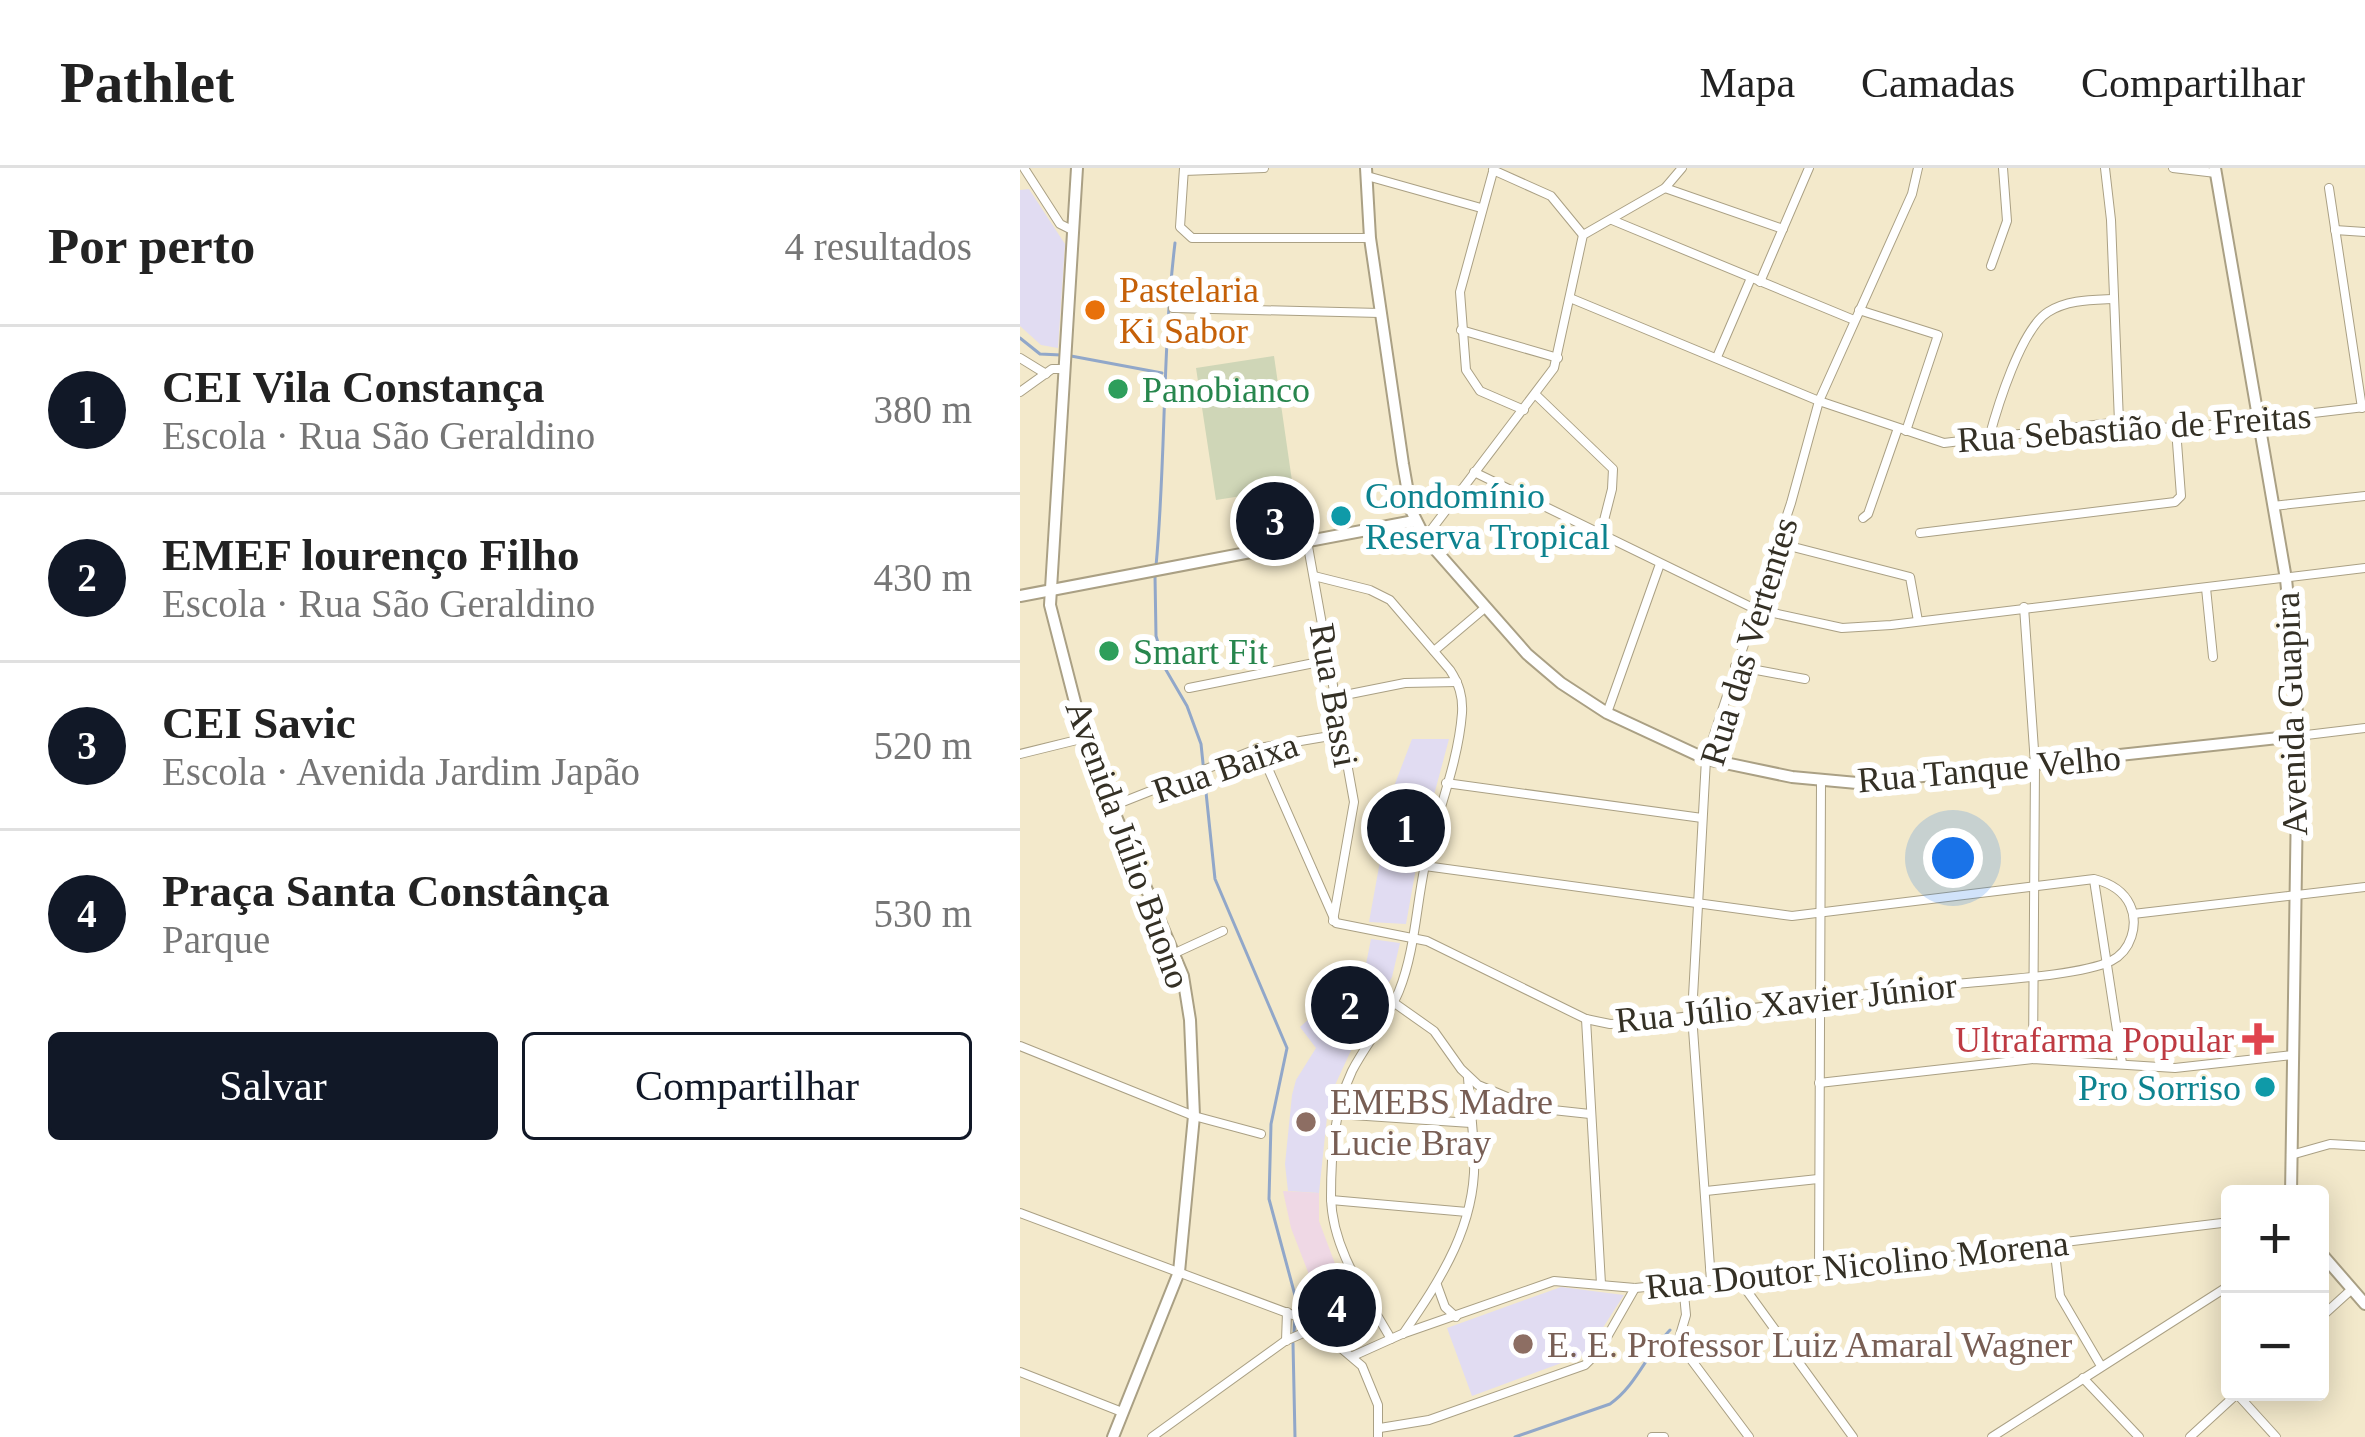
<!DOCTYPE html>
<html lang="pt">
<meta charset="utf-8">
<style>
:root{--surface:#fff;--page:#f6f6f6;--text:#222;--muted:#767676;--line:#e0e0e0;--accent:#111827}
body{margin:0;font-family:Georgia,serif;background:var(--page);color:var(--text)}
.controls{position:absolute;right:36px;bottom:36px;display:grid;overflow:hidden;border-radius:12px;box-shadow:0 6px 30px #0003}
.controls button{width:108px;height:108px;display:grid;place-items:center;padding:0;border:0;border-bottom:3px solid var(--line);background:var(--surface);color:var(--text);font:60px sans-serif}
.you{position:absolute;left:933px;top:690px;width:42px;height:42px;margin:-30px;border:9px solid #fff;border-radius:50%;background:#1a73e8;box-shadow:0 0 0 18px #1a73e833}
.badge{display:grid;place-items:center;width:78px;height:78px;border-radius:50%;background:var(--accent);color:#fff;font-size:39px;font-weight:700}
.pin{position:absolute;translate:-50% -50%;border:6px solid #fff;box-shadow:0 3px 12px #0006}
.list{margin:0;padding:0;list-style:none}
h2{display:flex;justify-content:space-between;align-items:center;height:156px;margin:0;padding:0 48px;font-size:51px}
h2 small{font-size:39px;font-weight:400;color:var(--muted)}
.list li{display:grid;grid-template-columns:78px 1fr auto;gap:36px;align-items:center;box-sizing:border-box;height:168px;padding:0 48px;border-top:3px solid var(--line)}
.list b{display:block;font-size:45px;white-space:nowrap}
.list p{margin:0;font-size:39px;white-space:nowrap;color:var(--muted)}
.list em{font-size:39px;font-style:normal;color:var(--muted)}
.actions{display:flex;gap:24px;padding:36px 48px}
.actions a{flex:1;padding:27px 0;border:3px solid var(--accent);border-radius:12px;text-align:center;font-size:42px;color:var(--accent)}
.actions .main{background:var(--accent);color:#fff}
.map{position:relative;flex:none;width:1345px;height:1269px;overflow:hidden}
header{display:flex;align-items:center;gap:72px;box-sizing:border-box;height:168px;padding:0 60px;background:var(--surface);border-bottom:3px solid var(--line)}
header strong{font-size:57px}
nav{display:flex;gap:66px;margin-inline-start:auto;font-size:42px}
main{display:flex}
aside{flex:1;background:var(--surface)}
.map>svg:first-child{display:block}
</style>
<header>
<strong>Pathlet</strong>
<nav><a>Mapa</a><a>Camadas</a><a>Compartilhar</a></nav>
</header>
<main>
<aside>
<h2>Por perto<small>4 resultados</small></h2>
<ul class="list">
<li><span class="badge">1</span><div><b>CEI Vila Constança</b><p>Escola · Rua São Geraldino</p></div><em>380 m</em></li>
<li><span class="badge">2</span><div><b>EMEF lourenço Filho</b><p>Escola · Rua São Geraldino</p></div><em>430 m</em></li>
<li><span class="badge">3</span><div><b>CEI Savic</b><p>Escola · Avenida Jardim Japão</p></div><em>520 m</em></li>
<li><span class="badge">4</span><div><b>Praça Santa Constânça</b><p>Parque</p></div><em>530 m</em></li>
</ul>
<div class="actions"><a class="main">Salvar</a><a>Compartilhar</a></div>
</aside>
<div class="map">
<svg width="1345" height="1269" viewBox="0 0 1345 1269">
<rect width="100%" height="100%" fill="#f3e9cb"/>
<g fill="#e1dcf2">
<polygon points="9,21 45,76 38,180 21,177 0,158 0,22"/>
<polygon points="392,571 429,571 399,683 386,756 349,754 373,621"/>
<polygon points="351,771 380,775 372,809 334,876 309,930 299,1025 268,1023 265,996 272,927 276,912 296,880 280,859 345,801"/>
<polygon points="541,1119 604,1127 566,1186 452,1228 427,1160"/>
</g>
<polygon fill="#efd8e5" points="263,1023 299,1025 299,1053 320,1109 295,1122 271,1060"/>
<polygon fill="#cfd6b7" points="254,188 273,320 196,332 176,200"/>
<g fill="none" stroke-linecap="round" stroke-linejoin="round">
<g stroke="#91a7c9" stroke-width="3">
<polyline points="0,170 20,186 41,187"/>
<polyline points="51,188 142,205"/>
<path d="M136,398C146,291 142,183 155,75"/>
<polyline points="135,408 136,468 146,502 167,538 181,576 195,711 267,880 251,956 249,1031 276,1131 274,1165"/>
<polyline points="273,1175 275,1269"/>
<path d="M495,1269L590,1236C617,1217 626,1186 650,1162"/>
</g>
<g stroke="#aaa084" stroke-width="10">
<g id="street">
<polyline points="4,0 40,56 52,62"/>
<polyline points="164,0 160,59 172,70 350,70"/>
<polyline points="474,0 440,124 446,202 460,223 504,242"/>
<polyline points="1085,0 1091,52 1099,254"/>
<polyline points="1153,0 1196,5"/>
<polyline points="473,2 531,28 563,67"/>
<polyline points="164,3 244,0"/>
<polyline points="347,8 461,40"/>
<polyline points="645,20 763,61"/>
<polyline points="1309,20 1342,240"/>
<polyline points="592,52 834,152"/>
<polyline points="1315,62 1345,64"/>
<polyline points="971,98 987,53 983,0"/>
<polyline points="740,114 789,0"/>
<polyline points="550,130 799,233 924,275 1099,254 1156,261 1345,239"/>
<polyline points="153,140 360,145"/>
<polyline points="839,142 918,167 886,263"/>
<polyline points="441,162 538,190"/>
<polyline points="697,189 731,110"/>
<polyline points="0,190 26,206"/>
<polyline points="0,224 32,201 44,201"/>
<polyline points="516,227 593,301 592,321 580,368"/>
<path d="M969,270C977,240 1001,161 1028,144C1047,132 1070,132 1092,131"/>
<polyline points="454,304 735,441 822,460 871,457 1345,400"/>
<polyline points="1253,338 1345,328"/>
<polyline points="843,350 848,346 878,260"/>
<polyline points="900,365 1155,334 1161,328 1156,261"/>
<polyline points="405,370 534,200 563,67 645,20 662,0"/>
<polyline points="287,373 334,634 313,753"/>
<polyline points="758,375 890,409 898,453"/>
<path d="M294,408L350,422L370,432L430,502C439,516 443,528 442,545C438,597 416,647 405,697C396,739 395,783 379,823C367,852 346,876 332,903C314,941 311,986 311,1029C312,1082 346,1127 371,1171"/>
<polyline points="1186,420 1193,489"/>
<polyline points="1004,439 1015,596 1013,891"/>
<polyline points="414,483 466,439"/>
<polyline points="715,498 785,511"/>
<polyline points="169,520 309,492"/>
<polyline points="315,529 385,515 437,514"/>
<polyline points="587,545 640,396"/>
<polyline points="1278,568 1345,560"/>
<path d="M239,580L316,755L407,773L566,851L590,856L616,855C722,841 829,828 936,816C974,812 1059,808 1091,793C1111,783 1119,757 1110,737C1103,722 1090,715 1074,711L772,748L405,698"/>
<polyline points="0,586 65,570"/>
<polyline points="426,615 682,650"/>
<polyline points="90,639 239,580 322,566"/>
<polyline points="1074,712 1102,895"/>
<polyline points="1113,746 1345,719"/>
<polyline points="153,786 203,763"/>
<polyline points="373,834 414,863 441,901 458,917 514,940 570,946"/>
<polyline points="566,851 581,1116"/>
<polyline points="0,878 174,948 241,966"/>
<polyline points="799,915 1013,891 1155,900 1273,887"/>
<polyline points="317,946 451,955"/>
<polyline points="1271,987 1310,976 1345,978"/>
<polyline points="686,1023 798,1011"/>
<polyline points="311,1032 447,1044"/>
<polyline points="0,1045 289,1153 342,1198 358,1237 358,1269"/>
<polyline points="1034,1077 1040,1128 1081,1198"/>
<polyline points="799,1103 801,613"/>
<polyline points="719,1112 833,1269"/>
<polyline points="691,1113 672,847 686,591 771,335 799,233 892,26 898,0"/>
<polyline points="663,1116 666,1147 658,1174 729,1269"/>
<polyline points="417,1117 425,1139 436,1149"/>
<polyline points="1300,1150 1332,1121"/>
<path d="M383,1166C421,1111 458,1055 454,985C453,960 450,935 448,910"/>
<polyline points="266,1173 267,1144"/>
<polyline points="333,1188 382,1166 534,1113 615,1120 847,1098 1210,1054"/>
<polyline points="0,1204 102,1244"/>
<polyline points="1063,1210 1119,1269"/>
<polyline points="1217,1226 1256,1269"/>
<polyline points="360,1260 409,1252 565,1197 579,1183 615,1120"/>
<polyline points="132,1269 265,1173 297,1159"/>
<polyline points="632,1269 644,1269"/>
<polyline points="972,1269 1210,1117"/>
<polyline points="1170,1269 1219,1224"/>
</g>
</g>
<g stroke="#aaa084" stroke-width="14">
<g id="secondary">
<polyline points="57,0 30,437 66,577 163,808 170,852 174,948 159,1104 93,1269"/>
<polyline points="346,0 350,70 383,296 391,342 405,370 507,486 541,515 587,545 686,591 772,609 837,615 1278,568"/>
<polyline points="1195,0 1266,411 1274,491 1278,568 1271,1026"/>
<polyline points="0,428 394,353"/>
<polyline points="1300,1084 1345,1136"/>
</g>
</g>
<use href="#street" stroke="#fff" stroke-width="8"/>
<use href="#secondary" stroke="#fff" stroke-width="10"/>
</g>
<circle fill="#e8710a" stroke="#fff" stroke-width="4.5" cx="75" cy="142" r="12"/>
<g fill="#2e9e5b" stroke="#fff" stroke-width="4.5">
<circle cx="98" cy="221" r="12"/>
<circle cx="89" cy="483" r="12"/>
</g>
<g fill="#0f9aa8" stroke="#fff" stroke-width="4.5">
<circle cx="321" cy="348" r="12"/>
<circle cx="1245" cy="919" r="12"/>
</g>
<path fill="#e0444e" stroke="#fff" stroke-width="4.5" d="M1232 853h12v12h12v12h-12v12h-12v-12h-12v-12h12z"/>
<g fill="#8d6e63" stroke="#fff" stroke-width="4.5">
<circle cx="286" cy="954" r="12"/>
<circle cx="503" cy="1176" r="12"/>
</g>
<g text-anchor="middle" stroke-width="12" stroke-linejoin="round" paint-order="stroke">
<g font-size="36" fill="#c56008" stroke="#fff" text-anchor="start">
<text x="99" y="134">Pastelaria<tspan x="99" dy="41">Ki Sabor</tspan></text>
</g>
<g font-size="36" fill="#27864d" stroke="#fff" text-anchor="start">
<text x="122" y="234">Panobianco</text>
<text x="113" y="496">Smart Fit</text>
</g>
<g font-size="36" fill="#343025" stroke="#fff">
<text transform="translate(1114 259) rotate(-4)" y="13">Rua Sebastião de Freitas</text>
<text transform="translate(728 473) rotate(-73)" y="13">Rua das Vertentes</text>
<text transform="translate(315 527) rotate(80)" y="13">Rua Bassi</text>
<text transform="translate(1270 546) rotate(-92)" y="13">Avenida Guapira</text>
<text transform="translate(205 599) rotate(-19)" y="13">Rua Baixa</text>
<text transform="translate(969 600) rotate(-5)" y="13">Rua Tanque Velho</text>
<text transform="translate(109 676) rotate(70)" y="13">Avenida Júlio Buono</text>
<text transform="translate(766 834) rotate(-6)" y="13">Rua Júlio Xavier Júnior</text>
<text transform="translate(837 1096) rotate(-6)" y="13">Rua Doutor Nicolino Morena</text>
</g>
<g font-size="36" fill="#0d838f" stroke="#fff" text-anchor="start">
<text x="345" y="340">Condomínio<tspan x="345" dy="41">Reserva Tropical</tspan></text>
<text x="1221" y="932" text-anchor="end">Pro Sorriso</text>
</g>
<g font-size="36" fill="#be3a42" stroke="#fff" text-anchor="end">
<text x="1214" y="884">Ultrafarma Popular</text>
</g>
<g font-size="36" fill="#785e54" stroke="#fff" text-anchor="start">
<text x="310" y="946">EMEBS Madre<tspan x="310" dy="41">Lucie Bray</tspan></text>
<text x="527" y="1189">E. E. Professor Luiz Amaral Wagner</text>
</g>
</g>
</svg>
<div class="controls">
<button>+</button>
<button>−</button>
</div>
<div class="you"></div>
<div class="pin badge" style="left:386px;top:660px">1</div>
<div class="pin badge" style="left:330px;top:837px">2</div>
<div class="pin badge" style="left:255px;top:353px">3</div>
<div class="pin badge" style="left:317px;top:1140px">4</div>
</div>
</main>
